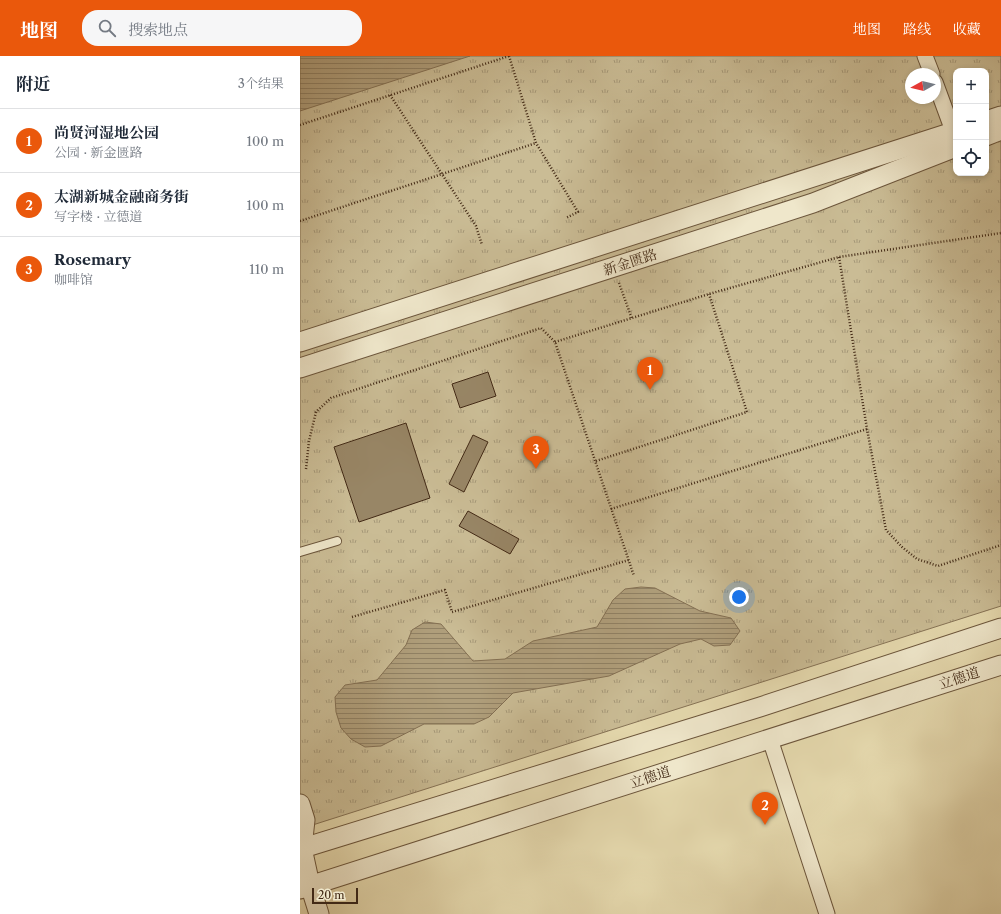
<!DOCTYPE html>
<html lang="zh">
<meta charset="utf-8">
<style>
:root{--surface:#fff;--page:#f6f6f7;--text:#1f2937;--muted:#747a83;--line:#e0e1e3;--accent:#ea580c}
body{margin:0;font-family:"Libre Caslon Text","Noto Serif SC",serif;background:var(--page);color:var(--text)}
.controls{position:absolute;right:12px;top:12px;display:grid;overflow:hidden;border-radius:8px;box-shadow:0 2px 6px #0003}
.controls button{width:36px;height:36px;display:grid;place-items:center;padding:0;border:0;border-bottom:1px solid var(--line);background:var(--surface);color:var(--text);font:20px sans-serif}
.compass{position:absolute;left:605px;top:12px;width:36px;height:36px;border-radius:50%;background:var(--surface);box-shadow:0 2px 6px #0003;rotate:262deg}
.scale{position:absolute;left:12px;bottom:10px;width:46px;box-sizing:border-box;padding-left:4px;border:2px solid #432a16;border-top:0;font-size:11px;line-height:14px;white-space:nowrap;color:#432a16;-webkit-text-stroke:3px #efe7cb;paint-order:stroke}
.you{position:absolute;left:439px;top:541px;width:14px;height:14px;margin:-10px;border:3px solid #fff;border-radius:50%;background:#1a73e8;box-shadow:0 0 0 6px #1a73e833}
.badge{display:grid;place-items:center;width:26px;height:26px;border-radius:50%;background:var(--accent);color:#fff;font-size:13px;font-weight:700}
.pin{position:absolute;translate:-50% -33px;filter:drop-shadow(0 1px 2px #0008)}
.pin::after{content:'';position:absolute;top:21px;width:14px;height:12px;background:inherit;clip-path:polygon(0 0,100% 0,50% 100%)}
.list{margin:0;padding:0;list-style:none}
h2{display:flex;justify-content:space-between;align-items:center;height:52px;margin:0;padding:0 16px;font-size:17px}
h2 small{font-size:13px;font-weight:400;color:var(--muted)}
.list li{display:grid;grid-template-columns:26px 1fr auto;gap:12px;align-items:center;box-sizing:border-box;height:64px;padding:0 16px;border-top:1px solid var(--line)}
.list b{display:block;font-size:15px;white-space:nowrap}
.list p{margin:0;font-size:13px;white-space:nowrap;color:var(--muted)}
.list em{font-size:13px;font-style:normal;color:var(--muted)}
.icon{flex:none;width:22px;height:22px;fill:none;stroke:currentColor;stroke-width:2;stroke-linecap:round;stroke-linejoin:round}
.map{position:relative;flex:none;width:701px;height:858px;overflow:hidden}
header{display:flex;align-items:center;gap:24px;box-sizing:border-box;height:56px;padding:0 20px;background:var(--accent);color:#fff}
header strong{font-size:19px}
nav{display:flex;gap:22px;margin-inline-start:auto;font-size:14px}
.search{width:280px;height:36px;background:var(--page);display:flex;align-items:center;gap:10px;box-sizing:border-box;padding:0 14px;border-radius:16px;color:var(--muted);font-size:15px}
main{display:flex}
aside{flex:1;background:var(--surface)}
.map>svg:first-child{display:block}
</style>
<header>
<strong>地图</strong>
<div class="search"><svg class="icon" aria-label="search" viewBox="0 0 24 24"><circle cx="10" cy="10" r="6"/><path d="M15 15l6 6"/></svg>搜索地点</div>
<nav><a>地图</a><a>路线</a><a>收藏</a></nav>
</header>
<main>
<aside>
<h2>附近<small>3个结果</small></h2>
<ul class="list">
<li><span class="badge">1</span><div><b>尚贤河湿地公园</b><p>公园 · 新金匮路</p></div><em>100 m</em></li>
<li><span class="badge">2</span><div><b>太湖新城金融商务街</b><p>写字楼 · 立德道</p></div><em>100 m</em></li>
<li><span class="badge">3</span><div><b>Rosemary</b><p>咖啡馆</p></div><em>110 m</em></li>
</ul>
</aside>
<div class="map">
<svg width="701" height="858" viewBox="0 0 701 858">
<defs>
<pattern id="grass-tufts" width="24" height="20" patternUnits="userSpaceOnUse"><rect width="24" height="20" fill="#cabc95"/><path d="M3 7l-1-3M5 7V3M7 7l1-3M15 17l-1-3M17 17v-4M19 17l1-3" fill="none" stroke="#a69979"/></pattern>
<pattern id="water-rules" width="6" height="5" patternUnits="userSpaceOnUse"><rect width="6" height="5" fill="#af9e7b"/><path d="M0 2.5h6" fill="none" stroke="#908164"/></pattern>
</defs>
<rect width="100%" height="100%" fill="#e6daaf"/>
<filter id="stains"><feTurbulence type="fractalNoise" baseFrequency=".005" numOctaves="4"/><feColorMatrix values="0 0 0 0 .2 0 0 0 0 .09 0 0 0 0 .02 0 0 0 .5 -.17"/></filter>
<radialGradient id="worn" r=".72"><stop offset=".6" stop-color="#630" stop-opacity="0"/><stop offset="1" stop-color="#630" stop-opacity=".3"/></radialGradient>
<path fill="url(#grass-tufts)" stroke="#867356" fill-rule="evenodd" d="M0,0H701V550L0,773ZM656,15H686V117H656ZM611,18H635V42H611Z"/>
<g fill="url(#water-rules)" stroke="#847053">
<polygon points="0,0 170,0 0,55"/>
<polygon points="341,531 355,532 400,555 431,562 440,575 430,589 414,590 401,583 380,588 309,620 213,637 189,661 174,668 124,668 81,690 65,691 51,683 41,672 36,656 35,641 45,629 77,624 106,589 112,574 125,566 141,568 173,605 205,603 233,585 297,571 313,544 325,533"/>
</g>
<g fill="#988666" stroke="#432a16">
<polygon points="188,316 196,340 160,352 152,328"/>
<polygon points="106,367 130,442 59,466 34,391"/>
<polygon points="173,379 188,386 164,436 149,428"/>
<polygon points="168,455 219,483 210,498 159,470"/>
</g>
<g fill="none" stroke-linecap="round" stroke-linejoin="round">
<g stroke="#6c563c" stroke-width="10">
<polyline id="service" points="0,496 37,485"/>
</g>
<g stroke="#6c563c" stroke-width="17">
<g id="minor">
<polyline points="625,0 632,18"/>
<polyline points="635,26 653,75"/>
<polyline points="470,683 527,858"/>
</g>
</g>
<g stroke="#6c563c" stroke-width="21">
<g id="tertiary">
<polyline points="686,65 701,60"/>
<polyline points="686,80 701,74"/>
<polyline points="0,286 656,75"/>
<polyline points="0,312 513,147 656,91"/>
<polyline points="0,748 5,764 2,792 10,829 19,858"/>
<polyline points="0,793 460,651 701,572"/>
<polyline points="0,833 701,609"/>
</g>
</g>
<g stroke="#432a16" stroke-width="2.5" stroke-dasharray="1 2" stroke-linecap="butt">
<polyline points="209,0 236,87 278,156 266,162"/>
<polyline points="90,39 176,170 182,189"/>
<polyline points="0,69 209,0"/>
<polyline points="0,165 236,87"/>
<polyline points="539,201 567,373 586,474 602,491 617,503 638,510 701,489"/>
<polyline points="319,227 332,263"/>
<polyline points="255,286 409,238 539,201 701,177"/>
<polyline points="296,405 447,356 409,238"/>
<polyline points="6,413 9,385 16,356 31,342 241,272 255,286 334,520"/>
<polyline points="311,453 567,373"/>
<polyline points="52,561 145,534 152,556 329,504"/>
</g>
<use href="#service" stroke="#efe7cb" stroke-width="8"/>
<use href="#minor" stroke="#efe7cb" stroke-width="15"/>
<use href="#tertiary" stroke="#efe7cb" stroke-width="19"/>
</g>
<g text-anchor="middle" stroke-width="4" stroke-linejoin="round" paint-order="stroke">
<g font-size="14" fill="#432a16" stroke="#efe7cb">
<text transform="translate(330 206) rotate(-18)" y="5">新金匮路</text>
<text transform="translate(659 622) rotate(-18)" y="5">立德道</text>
<text transform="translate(350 721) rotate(-18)" y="5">立德道</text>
</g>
</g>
<rect width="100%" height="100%" filter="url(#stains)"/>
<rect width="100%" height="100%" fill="url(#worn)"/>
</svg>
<div class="controls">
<button>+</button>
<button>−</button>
<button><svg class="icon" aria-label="locate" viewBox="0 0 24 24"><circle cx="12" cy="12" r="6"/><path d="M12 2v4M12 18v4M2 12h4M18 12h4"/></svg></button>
</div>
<svg class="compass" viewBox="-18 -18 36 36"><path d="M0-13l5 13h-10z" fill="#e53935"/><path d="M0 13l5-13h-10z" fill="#747a83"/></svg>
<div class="scale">20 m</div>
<div class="you"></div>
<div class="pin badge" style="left:350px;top:334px">1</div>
<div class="pin badge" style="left:465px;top:769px">2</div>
<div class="pin badge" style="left:236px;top:413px">3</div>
</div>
</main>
